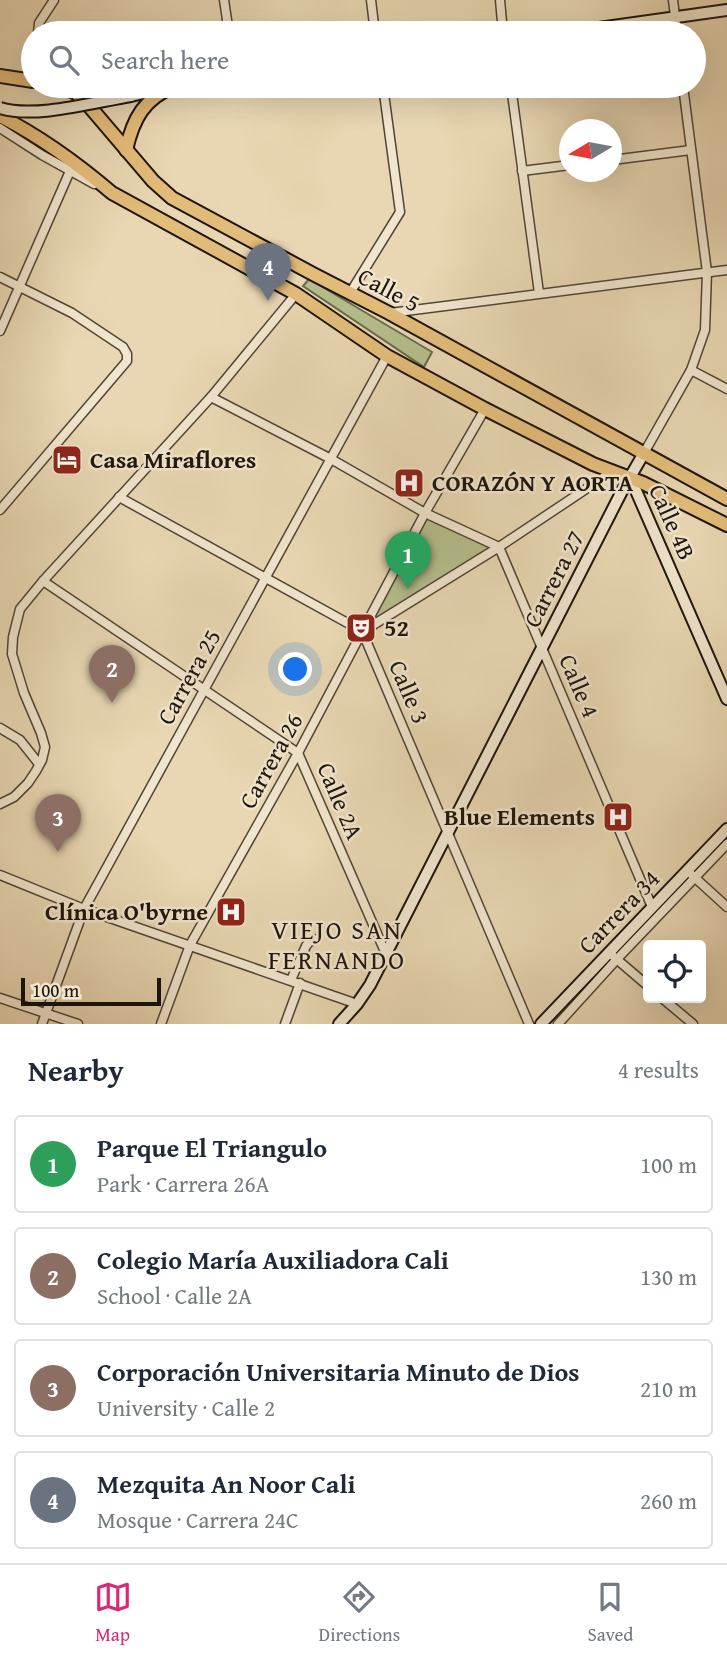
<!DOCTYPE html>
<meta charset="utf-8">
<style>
:root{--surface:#fff;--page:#f6f6f7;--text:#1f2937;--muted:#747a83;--line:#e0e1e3;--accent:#db2777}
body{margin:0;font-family:"Gentium Book Plus",serif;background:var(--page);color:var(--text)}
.controls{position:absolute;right:21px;bottom:21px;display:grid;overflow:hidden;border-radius:7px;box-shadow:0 7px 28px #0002}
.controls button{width:63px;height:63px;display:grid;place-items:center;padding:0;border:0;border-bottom:2px solid var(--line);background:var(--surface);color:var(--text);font:35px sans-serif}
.compass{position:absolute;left:559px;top:119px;width:63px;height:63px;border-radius:50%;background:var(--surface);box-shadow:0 7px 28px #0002;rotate:260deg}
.scale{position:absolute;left:21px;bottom:18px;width:140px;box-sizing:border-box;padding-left:7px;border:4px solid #1d150c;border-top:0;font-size:19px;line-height:24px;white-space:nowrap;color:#1d150c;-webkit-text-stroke:5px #f0e5cd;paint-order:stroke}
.you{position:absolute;left:296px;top:670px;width:24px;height:24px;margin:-18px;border:5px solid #fff;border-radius:50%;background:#1a73e8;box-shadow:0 0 0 10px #1a73e833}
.badge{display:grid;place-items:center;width:46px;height:46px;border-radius:50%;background:var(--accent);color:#fff;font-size:23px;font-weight:700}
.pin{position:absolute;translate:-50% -58px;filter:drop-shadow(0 2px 4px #0008)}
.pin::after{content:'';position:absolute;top:37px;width:24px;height:21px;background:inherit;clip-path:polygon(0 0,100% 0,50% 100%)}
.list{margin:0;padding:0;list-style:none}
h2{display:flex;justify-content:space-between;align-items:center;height:91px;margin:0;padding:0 28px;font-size:30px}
h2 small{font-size:23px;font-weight:400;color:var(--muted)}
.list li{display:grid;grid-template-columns:46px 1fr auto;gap:21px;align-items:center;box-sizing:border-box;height:98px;margin:0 14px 14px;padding:0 14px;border:2px solid var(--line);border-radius:7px}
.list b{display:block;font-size:26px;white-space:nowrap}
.list p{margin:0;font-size:23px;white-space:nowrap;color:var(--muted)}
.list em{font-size:23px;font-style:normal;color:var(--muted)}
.icon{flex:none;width:38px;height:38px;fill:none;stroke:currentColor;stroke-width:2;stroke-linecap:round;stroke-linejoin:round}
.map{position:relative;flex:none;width:727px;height:1024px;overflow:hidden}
.search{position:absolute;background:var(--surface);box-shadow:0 7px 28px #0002;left:21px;right:21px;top:21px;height:77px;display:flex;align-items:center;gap:18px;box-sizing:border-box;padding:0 24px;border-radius:38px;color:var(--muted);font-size:26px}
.sheet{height:539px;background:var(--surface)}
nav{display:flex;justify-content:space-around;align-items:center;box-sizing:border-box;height:98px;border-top:2px solid var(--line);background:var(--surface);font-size:19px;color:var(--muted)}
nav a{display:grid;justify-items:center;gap:4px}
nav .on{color:var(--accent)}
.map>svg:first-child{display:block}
</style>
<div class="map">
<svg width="727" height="1024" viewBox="0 0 727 1024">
<rect width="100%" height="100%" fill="#e8d7b2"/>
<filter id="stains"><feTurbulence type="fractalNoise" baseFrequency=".00286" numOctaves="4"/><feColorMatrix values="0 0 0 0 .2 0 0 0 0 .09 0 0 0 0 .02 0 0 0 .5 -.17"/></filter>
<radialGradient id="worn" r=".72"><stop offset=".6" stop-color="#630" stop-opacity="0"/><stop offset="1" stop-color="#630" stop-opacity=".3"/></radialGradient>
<g fill="#b5be8c" stroke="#696a4c" stroke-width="2">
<polygon points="309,279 432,352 424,367 303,286"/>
<polygon points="425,513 499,547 362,631"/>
</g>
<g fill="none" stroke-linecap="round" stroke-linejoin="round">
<g stroke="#504636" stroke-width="11">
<g id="street">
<polyline points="224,0 229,33"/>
<polyline points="371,0 375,33"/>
<polyline points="500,0 503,33"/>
<polyline points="673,0 677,33"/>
<polyline points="38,33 39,23 54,0"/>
<polyline points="511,86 539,293"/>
<polyline points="0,128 42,155 94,184"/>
<polyline points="612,160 691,150"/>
<polyline points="522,171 570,165"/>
<polyline points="0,277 72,313 123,347 127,354 127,361 0,510"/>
<polyline points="350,293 400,212 383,86"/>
<polyline points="390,313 727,270"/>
<polyline points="0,331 70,171"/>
<polyline points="691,370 727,389"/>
<polyline points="211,397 331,459 425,513 499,547 652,907"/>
<polyline points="644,453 691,370 705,330 707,272 683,86"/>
<polyline points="119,497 362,631 529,1024"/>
<polyline points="43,581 298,753 386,954"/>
<polyline points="365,630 499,547 613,471"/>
<polyline points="0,728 20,740 39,764"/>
<polyline points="0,804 14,797 28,783 36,771 42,760 45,747 41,733 24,693 12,654 13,637 20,609 43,581 211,397 296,294"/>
<polyline points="0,875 84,909 357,1004"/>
<polyline points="692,875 727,907"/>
<polyline points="613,956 648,986"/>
<polyline points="291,980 306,946 309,942 317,939"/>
<polyline points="0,998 78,1024"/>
<polyline points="662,998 693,1024"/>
<polyline points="42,1024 84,909 387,356"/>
<polyline points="161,1024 190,945 298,753 425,513 485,409"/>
<polyline points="285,1024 300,983"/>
<polyline points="558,1024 617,959 727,844"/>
</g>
</g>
<g stroke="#1d150c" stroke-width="14">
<g id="secondary">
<polyline points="563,33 727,10"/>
<polyline points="131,96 165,88"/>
<polyline points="630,477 727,699"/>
<polyline points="339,1024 357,1004 370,985 622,491 644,453"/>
<polyline points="541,1024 727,829"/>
</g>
</g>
<g stroke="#1d150c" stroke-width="16">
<g id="primary">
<polyline points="0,76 33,81"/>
<polyline points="60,86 76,93 84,100 153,181 172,198 313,274 389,313 727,499"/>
<path d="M0,116C41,137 78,164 112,193L296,294L387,356L485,409L593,464L643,483L727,525"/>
<path d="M126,150C133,119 144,98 175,86"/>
</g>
</g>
<use href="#street" stroke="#f0e5cd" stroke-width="8"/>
<use href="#secondary" stroke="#f0e5cd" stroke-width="10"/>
<use href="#primary" stroke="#e4bc79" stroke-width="12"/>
<g stroke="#1d150c" stroke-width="14" stroke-linecap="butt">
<path id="secondary-bridge" d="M0,108C35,119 94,102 131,96"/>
</g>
<use href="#secondary-bridge" stroke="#f0e5cd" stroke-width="10"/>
</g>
<defs>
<g id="hotel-square" transform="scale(1.575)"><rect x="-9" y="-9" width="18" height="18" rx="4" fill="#8f2418" stroke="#f0e5cd"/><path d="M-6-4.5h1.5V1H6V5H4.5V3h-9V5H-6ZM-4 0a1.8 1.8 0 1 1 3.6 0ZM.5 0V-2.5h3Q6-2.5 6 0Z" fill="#fff"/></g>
<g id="hospital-square" transform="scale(1.575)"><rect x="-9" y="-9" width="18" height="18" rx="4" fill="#8f2418" stroke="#f0e5cd"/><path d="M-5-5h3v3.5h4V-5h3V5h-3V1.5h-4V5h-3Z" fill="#fff"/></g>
<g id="theatre-square" transform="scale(1.575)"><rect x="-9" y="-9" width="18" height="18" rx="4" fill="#8f2418" stroke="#f0e5cd"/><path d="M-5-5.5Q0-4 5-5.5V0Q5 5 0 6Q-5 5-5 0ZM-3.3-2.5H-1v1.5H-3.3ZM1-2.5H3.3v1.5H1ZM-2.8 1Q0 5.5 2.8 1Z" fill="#fff"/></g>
</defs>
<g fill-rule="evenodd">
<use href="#hotel-square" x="67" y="460"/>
<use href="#hospital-square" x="409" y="483"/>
<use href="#theatre-square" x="361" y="628"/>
<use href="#hospital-square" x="618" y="817"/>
<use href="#hospital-square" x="231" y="912"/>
</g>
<g text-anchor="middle" stroke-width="5" stroke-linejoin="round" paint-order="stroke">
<g font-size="24" fill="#1d150c" stroke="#f0e5cd">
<text transform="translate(389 290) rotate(28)" y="8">Calle 5</text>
<text transform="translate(672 522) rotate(66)" y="8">Calle 4B</text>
<text transform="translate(554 579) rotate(-63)" y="8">Carrera 27</text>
<text transform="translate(189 677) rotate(-61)" y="8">Carrera 25</text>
<text transform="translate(579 686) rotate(67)" y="8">Calle 4</text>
<text transform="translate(409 692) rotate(67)" y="8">Calle 3</text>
<text transform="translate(271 761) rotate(-61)" y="8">Carrera 26</text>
<text transform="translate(340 801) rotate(67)" y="8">Calle 2A</text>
<text transform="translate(619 912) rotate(-46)" y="8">Carrera 34</text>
</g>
<g font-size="24" font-weight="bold" fill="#1d150c" stroke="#f0e5cd" text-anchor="start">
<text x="90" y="468">Casa Miraflores</text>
<text x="432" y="491">CORAZÓN Y AORTA</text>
<text x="384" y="636">52</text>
<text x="595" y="825" text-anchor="end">Blue Elements</text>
<text x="208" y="920" text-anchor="end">Clínica O'byrne</text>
</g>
<g font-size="26" letter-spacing="2" fill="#1d150c" stroke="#f0e5cd">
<text x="337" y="939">VIEJO SAN<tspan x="337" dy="30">FERNANDO</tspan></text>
</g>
</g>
<rect width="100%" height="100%" filter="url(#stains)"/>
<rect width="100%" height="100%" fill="url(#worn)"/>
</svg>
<div class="controls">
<button><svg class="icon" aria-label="locate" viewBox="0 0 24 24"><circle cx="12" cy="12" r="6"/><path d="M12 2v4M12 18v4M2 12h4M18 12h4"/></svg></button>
</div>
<svg class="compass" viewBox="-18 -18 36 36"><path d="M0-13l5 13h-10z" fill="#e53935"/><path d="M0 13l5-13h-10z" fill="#747a83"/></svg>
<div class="scale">100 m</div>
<div class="you"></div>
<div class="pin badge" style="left:408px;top:589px;background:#2e9e5b">1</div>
<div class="pin badge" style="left:112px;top:703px;background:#8d6e63">2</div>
<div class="pin badge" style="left:58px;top:852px;background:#8d6e63">3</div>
<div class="pin badge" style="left:268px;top:301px;background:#6b7280">4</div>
<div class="search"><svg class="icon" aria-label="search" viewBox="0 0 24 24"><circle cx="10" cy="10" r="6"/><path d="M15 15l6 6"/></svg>Search here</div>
</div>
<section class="sheet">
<h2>Nearby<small>4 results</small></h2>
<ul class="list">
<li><span class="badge" style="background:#2e9e5b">1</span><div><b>Parque El Triangulo</b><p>Park · Carrera 26A</p></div><em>100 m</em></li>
<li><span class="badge" style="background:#8d6e63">2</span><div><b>Colegio María Auxiliadora Cali</b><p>School · Calle 2A</p></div><em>130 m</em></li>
<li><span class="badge" style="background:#8d6e63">3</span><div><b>Corporación Universitaria Minuto de Dios</b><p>University · Calle 2</p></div><em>210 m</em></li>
<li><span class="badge" style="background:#6b7280">4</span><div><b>Mezquita An Noor Cali</b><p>Mosque · Carrera 24C</p></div><em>260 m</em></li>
</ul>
</section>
<nav>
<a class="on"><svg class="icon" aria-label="map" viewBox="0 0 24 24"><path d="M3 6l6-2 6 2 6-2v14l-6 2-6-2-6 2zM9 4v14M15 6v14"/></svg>Map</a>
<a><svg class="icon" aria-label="directions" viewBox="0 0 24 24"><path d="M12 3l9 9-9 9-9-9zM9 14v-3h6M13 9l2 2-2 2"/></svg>Directions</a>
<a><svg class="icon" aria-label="saved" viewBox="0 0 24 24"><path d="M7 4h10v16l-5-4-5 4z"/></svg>Saved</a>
</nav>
